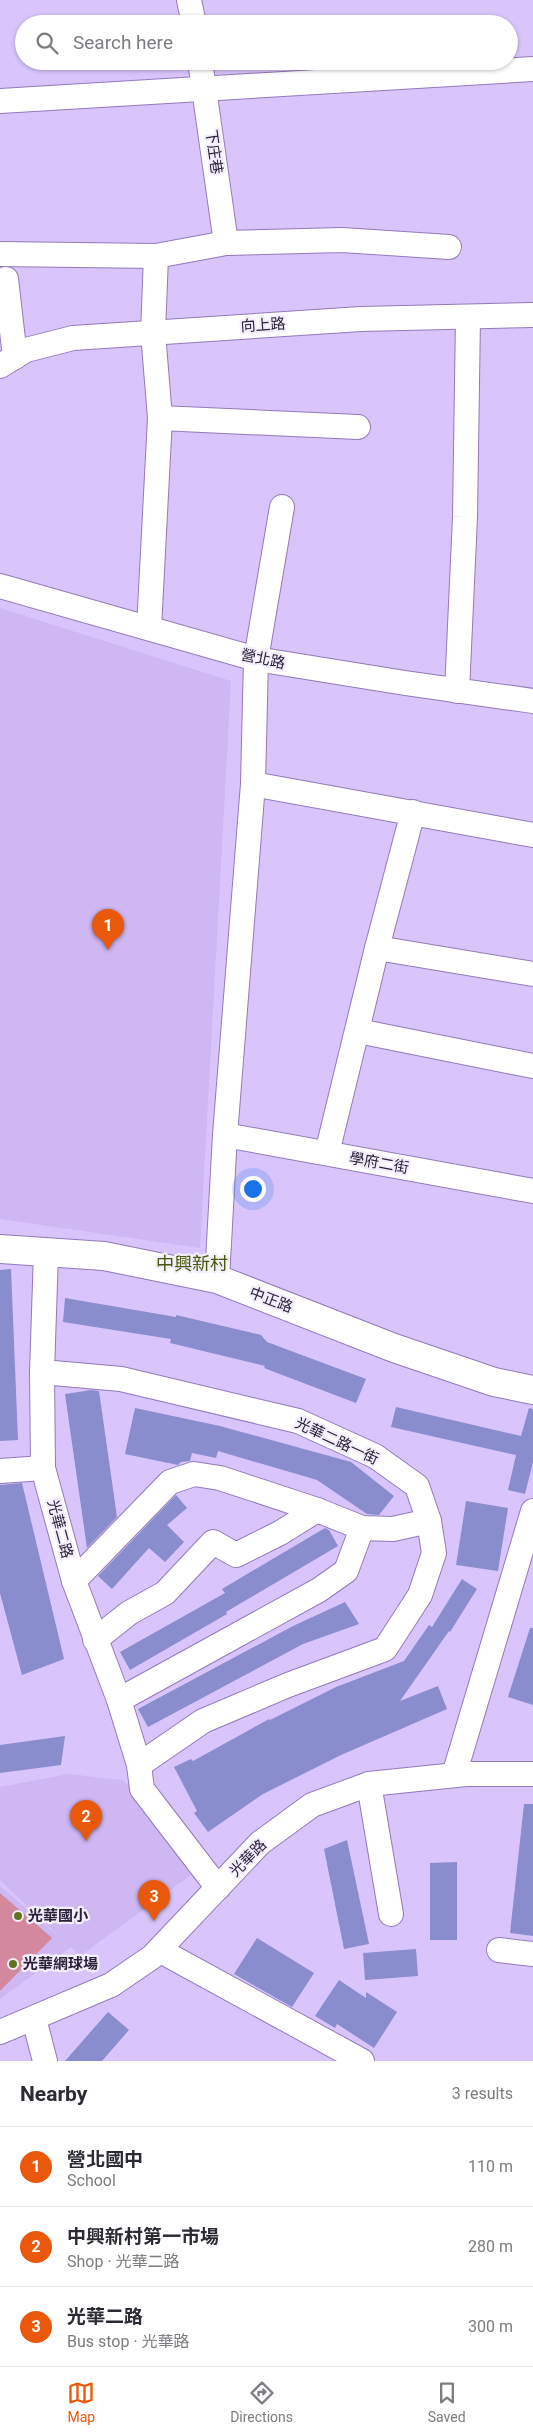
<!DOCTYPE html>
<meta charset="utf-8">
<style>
:root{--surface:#fff;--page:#f7f7f7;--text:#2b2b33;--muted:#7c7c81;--line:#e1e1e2;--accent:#ea580c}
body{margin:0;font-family:Roboto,"Noto Sans TC",sans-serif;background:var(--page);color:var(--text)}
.you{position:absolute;left:252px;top:1188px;width:18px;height:18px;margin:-12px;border:4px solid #fff;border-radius:50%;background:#1a73e8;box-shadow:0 0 0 8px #1a73e833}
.badge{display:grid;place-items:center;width:32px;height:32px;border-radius:50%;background:var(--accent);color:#fff;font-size:16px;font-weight:700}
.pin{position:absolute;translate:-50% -41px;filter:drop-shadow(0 1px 2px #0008)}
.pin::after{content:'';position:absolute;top:26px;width:18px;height:15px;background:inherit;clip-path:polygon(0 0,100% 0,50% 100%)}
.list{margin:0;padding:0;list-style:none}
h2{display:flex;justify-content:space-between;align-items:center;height:65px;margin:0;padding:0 20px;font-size:21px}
h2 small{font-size:16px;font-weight:400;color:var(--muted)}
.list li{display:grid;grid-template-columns:32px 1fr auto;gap:15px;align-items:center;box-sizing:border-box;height:80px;padding:0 20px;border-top:1px solid var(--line)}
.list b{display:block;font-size:19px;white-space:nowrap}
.list p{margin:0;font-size:16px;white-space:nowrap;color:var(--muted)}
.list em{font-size:16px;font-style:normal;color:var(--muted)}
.icon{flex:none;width:28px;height:28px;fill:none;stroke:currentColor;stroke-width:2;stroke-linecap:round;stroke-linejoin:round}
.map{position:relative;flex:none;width:533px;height:2061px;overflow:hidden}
.search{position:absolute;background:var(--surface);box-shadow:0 1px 4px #0004;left:15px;right:15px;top:15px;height:55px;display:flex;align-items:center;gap:12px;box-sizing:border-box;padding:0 18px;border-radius:28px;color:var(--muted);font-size:19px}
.sheet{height:305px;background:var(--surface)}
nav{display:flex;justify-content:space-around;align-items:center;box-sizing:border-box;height:70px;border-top:1px solid var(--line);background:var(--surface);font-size:14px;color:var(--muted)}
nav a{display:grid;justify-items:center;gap:2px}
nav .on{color:var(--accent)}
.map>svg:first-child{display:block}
</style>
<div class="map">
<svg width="533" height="2061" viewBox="0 0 533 2061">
<rect width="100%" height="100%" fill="#d9c5fc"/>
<g fill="#ceb7f2">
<polygon points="0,608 231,681 200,1248 0,1219"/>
<polygon points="69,1774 122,1780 152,1808 192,1874 80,1956 71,1947 0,1999 0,1886 62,1939 0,1880 0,1787"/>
</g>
<polygon fill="#d3889d" points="0,1893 52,1938 0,1991"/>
<g fill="#898ccd">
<polygon points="11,1269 18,1440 0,1441 0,1270"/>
<polygon points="65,1298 176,1317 176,1315 261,1335 267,1342 366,1379 356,1403 264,1368 265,1366 170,1343 171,1339 63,1322"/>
<polygon points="91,1390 99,1391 117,1517 87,1548 65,1394"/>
<polygon points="396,1407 521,1436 529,1408 533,1409 533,1462 525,1494 508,1490 516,1455 391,1427"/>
<polygon points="135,1408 220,1426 351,1462 394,1496 379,1515 367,1514 317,1480 218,1451 216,1458 192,1453 190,1461 181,1462 178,1465 125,1454"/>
<polygon points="22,1483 64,1659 22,1675 0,1593 0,1485"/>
<polygon points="176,1495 187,1508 167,1525 184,1542 165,1562 149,1548 112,1589 98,1576"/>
<polygon points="466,1501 508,1508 498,1571 456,1565"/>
<polygon points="325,1528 329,1530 338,1546 226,1612 227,1614 130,1670 120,1652 225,1593 222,1589"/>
<polygon points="462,1579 477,1589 450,1632 449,1631 400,1701 438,1686 447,1709 341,1755 263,1794 208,1832 194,1813 197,1811 174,1767 191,1759 193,1761 269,1719 270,1720 336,1687 404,1661 429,1625 432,1627"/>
<polygon points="345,1602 359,1624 303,1644 148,1727 138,1709 293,1626"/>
<polygon points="530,1628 533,1628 533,1705 508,1697"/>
<polygon points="65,1736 61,1765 0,1773 0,1745"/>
<polygon points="524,1804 533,1804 533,1936 510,1933"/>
<polygon points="347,1840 369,1944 344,1949 324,1849"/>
<polygon points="457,1862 457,1940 430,1940 430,1863"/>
<polygon points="257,1938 314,1973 292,2007 234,1974"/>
<polygon points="416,1949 418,1976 365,1980 363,1953"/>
<polygon points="339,1980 366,1998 366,1992 397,2012 374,2048 337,2024 335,2028 315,2016"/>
<polygon points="108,2012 129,2030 102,2061 65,2061"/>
</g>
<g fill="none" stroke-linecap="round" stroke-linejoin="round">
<g stroke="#937aba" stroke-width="26">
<g id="minor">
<polyline points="189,0 194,24"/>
<polyline points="200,61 226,243"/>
<polyline points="0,101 533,69"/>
<polyline points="0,254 156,256 226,243 342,240 449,247"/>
<polyline points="6,279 15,357"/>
<polyline points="0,366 26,350 73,338 361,319 533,315"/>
<polyline points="160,418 358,427"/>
<polyline points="0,586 256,659 405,683 533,701"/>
<polyline points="149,628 160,418 153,333 156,256"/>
<polyline points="457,691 465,517 468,317"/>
<polyline points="253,784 533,835"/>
<polyline points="377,948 533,974"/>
<polyline points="358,1031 533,1066"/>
<polyline points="225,1135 533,1191"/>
<polyline points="327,1153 377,948 413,812"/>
<polyline points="46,1253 42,1372 43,1468 74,1581 119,1700 139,1765 142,1789 218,1888"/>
<polyline points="217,1279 225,1135 253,784 256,659 282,507"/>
<polyline points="42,1372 121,1379 298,1421 375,1456 417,1486 429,1521 434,1553 420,1595 385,1649 288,1685 203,1721 139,1765"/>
<polyline points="0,1471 43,1468"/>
<polyline points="74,1581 170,1482 194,1474 220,1478 317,1510 362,1528 393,1529 429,1521"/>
<polyline points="95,1640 129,1613 165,1593 213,1542 236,1555 280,1533 317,1510"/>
<polyline points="119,1700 319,1590 346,1571 362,1528"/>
<polyline points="454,1775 533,1511"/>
<polyline points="369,1784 391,1914"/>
<polyline points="159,1950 362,2061"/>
<polyline points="499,1950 533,1954"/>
<polyline points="34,2019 45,2061"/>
<polyline points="0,2032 111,1985 152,1957 260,1843 312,1805 369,1784 466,1774 533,1774"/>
</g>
</g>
<g stroke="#937aba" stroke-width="30">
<polyline id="major" points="0,1249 104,1256 217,1279 394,1348 494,1382 533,1390"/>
</g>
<use href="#minor" stroke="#fff" stroke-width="24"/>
<use href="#major" stroke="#fff" stroke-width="28"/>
</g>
<g fill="#617423" stroke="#f3eefc" stroke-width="2">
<circle cx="18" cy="1916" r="5"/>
<circle cx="13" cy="1964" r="5"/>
</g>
<g text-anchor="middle" stroke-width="4.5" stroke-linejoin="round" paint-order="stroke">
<g font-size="15" fill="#2a2039" stroke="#f3eefc">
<text transform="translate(214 152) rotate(82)" y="5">下庄巷</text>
<text transform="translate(263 325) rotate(-4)" y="5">向上路</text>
<text transform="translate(263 659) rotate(12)" y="5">營北路</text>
<text transform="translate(379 1163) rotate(10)" y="5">學府二街</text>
<text transform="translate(271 1300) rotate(21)" y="5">中正路</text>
<text transform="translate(337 1441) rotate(25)" y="5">光華二路一街</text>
<text transform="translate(60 1529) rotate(75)" y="5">光華二路</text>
<text transform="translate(248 1858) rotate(-45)" y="5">光華路</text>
</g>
<g font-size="15" font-weight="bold" fill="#2a2039" stroke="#f3eefc" text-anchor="start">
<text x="28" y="1921">光華國小</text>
<text x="23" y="1969">光華網球場</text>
</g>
<g font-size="18" fill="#485807" stroke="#f3eefc">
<text x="192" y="1270">中興新村</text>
</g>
</g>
</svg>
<div class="you"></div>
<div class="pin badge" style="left:108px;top:950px">1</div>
<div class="pin badge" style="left:86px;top:1841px">2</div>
<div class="pin badge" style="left:154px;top:1921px">3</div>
<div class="search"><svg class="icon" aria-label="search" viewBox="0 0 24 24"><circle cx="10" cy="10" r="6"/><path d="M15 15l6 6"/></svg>Search here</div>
</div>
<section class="sheet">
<h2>Nearby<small>3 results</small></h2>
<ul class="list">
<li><span class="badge">1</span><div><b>營北國中</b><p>School</p></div><em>110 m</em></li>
<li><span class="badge">2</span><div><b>中興新村第一市場</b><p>Shop · 光華二路</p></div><em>280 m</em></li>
<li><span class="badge">3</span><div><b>光華二路</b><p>Bus stop · 光華路</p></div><em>300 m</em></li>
</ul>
</section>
<nav>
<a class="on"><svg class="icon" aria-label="map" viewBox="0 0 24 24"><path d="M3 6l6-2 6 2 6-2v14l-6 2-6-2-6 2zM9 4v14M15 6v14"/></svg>Map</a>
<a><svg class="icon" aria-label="directions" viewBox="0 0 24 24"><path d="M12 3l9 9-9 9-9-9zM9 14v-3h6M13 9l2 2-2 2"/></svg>Directions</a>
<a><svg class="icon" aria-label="saved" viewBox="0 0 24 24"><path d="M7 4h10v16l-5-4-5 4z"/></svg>Saved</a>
</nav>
